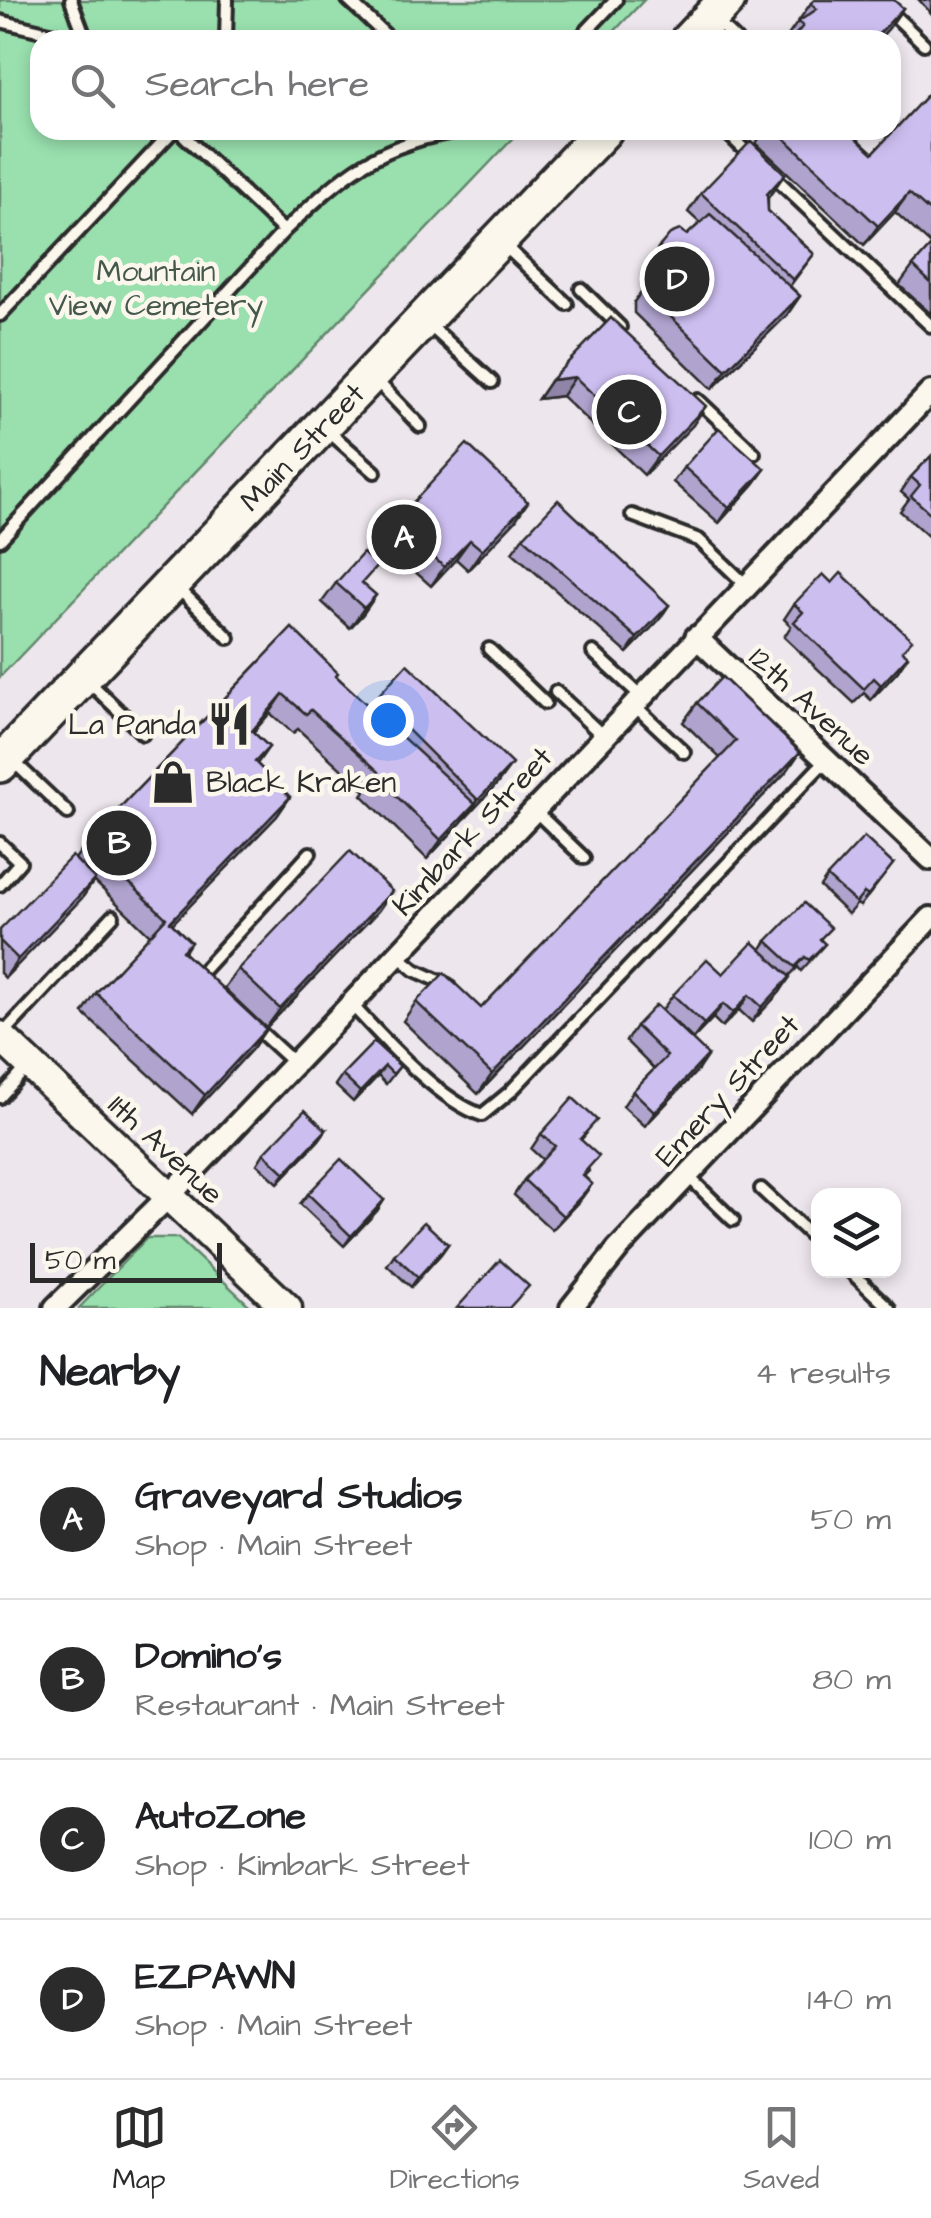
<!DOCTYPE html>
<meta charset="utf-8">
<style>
:root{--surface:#fff;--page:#f6f6f6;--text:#202124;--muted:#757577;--line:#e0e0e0;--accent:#2b2b2b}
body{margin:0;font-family:"Architects Daughter",sans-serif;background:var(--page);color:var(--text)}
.controls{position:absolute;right:30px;bottom:30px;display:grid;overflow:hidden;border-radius:20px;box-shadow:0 5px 15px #0003}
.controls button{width:90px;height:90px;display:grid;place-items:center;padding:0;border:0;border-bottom:2px solid var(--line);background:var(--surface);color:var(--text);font:50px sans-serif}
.scale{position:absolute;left:30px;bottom:25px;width:192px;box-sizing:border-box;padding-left:10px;border:5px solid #2b2b2b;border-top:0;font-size:28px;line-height:35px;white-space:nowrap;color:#2b2b2b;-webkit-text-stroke:8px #fbf7ec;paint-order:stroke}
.you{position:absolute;left:388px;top:720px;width:35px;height:35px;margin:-25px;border:8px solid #fff;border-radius:50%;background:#1a73e8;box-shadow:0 0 0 15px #1a73e833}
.badge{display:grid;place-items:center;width:65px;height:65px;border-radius:50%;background:var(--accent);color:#fff;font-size:32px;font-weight:700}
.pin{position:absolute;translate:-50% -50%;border:5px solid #fff;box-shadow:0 2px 10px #0006}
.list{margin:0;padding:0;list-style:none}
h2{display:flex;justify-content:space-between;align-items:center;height:130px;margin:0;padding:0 40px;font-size:42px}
h2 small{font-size:32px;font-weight:400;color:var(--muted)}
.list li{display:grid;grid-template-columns:65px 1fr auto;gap:30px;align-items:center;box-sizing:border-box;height:160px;padding:0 40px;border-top:2px solid var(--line)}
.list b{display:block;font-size:38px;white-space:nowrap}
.list p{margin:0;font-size:32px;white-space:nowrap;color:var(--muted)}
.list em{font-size:32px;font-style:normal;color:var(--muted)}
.icon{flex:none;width:55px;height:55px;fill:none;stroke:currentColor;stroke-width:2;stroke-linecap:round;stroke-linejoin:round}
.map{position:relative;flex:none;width:931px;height:1308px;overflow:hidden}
.search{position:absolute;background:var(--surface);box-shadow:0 5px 15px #0003;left:30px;right:30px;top:30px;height:110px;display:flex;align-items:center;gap:25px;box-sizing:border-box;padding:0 35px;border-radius:30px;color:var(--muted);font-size:38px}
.sheet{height:770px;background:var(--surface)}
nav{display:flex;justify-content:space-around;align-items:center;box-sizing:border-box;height:140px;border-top:2px solid var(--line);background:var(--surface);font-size:28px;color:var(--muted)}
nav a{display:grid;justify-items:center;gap:5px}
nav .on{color:var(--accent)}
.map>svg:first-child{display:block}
</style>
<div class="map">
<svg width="931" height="1308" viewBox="0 0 931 1308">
<rect width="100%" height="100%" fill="#ede6ed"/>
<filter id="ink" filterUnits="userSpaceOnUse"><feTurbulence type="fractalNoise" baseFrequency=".01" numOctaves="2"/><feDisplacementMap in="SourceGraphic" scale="20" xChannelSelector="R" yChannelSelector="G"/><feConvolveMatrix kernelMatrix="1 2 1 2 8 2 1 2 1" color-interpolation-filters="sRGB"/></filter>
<g filter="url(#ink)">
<g fill="#99e0ae" stroke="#62866c" stroke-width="2.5">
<polygon points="0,0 644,0 606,40 40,40 40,130 521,130 0,677"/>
<polygon points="147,1238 178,1238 252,1308 79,1308"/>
</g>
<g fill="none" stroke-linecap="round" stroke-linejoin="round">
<g stroke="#2b2b2b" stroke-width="18">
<g id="service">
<polyline points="71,0 86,40"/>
<polyline points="348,0 391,40"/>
<polyline points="878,0 924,44"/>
<polyline points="715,20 736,40"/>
<polyline points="0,21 79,40"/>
<polyline points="226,40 227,0"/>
<polyline points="578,40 616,0"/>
<polyline points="724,130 752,157"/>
<polyline points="772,175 931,326"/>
<path d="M284,231C345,173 377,143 465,130"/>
<polyline points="503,244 567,304"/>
<polyline points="581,289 620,327"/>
<polyline points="0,315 174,130"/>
<polyline points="426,322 492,382"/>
<polyline points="375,379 420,426"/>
<polyline points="698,400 754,453"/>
<polyline points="327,430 375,472"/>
<polyline points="632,515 699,540 746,585"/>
<polyline points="0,540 284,231 178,130"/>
<polyline points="177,587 229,638"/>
<polyline points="489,649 545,703"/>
<polyline points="593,652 641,696"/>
<polyline points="88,681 143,734"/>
<polyline points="556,692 603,736"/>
<polyline points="634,705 684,752"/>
<polyline points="11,759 68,813"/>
<polyline points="534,810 584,858"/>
<polyline points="0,843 20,862 0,885"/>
<polyline points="397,955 415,970 448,985"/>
<polyline points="201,978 198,976 310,853"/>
<path d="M351,1004C383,1038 439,1101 482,1115L510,1092L826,760"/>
<polyline points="255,1027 294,1063"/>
<polyline points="1,1036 113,916"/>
<polyline points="0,1097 29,1065"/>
<polyline points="688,1176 733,1220"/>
<polyline points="761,1189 818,1242"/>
<polyline points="849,1270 889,1308"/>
</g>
</g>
<g stroke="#2b2b2b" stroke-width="28">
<g id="minor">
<polyline points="696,637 931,859"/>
<polyline points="55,1308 169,1196 931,392"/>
<polyline points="571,1308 618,1249 931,918"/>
</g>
</g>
<g stroke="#2b2b2b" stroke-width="35">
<polyline id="tertiary" points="0,1036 287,1308"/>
</g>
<g stroke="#2b2b2b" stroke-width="42">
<g id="trunk">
<polyline points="689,40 727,0"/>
<polyline points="0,764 604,130"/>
</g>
</g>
<use href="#service" stroke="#fbf7ec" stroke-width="10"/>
<use href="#minor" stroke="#fbf7ec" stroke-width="20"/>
<use href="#tertiary" stroke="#fbf7ec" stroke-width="28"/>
<use href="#trunk" stroke="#fbf7ec" stroke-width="35"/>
</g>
<g fill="#b0a3ce" stroke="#2b2b2b" stroke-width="2.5">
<polygon points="919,0 931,0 931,13"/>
<polygon points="811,3 903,8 889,28 878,40 785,40"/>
<polygon points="931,91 931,245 895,212 864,245 756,143 765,130 848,130 873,153"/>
<polygon points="785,174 768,198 768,211 814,254 790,286 800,296 787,315 712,389 634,313 634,302 648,282 647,265 660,246 687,235 700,223 688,212 701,193"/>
<polygon points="931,246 931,314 899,285 913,266"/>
<polygon points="611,318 693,425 644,475 562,396 538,399 551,380"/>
<polygon points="931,456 931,539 900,511 909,499 901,492 911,477"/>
<polygon points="684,467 765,469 754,484 719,523 673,482"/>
<polygon points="515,521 468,570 456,559 431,586 381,541 395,522"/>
<polygon points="523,537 669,605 659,620 627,653 512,552"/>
<polygon points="336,583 364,585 376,595 363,614 350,628 322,602"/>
<polygon points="794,604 904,652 898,671 871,700 864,693 854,703 784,637 791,626 784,619"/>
<polygon points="292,628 336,676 370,708 376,698 498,783 427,859 362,795 365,791 298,729 293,733 270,713 253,732 269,747 257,764 290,797 277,816 172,924 191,942 184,953 266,1029 253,1048 192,1114 83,1013 96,993 150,935 94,881 82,898 5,978 0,973 0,930 75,859 87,842"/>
<polygon points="697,703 800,752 787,771 478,1094 403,1021 416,1002 481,1008 720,758 683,722"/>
<polygon points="893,864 860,906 857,904 848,914 820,887 827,877"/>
<polygon points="379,910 266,1028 224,988 238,969"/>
<polygon points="767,941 821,941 825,944 801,971 798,967 789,976 780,992 752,1022 739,1010 722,1027 713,1018 693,1039 662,1010 673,995 723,974 761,950"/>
<polygon points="636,1026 698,1070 645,1126 623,1106 633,1091 654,1069 626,1041"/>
<polygon points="374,1042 400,1066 386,1084 378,1076 353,1102 335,1085 342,1075"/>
<polygon points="326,1130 319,1140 278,1183 257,1164 264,1153"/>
<polygon points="541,1134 586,1134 581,1140 589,1171 584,1176 592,1184 581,1199 552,1230 514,1195 524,1180 543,1160 531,1149"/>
<polygon points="308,1194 384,1200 377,1211 344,1246 300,1204"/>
<polygon points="448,1244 441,1254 411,1287 387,1265 394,1255"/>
</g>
<g fill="#9085a8" stroke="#2b2b2b" stroke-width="2.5">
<polygon points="903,8 889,28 878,40 873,40"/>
<polygon points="909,193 895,212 864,245 878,226"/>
<polygon points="800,296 787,315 712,389 726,370"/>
<polygon points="575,377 562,396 538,399 551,380"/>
<polygon points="706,406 693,425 644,475 658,456"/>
<polygon points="765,469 754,484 719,523 729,508"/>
<polygon points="528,502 515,521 468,570 482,550"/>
<polygon points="470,540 456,559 431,586 444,567"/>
<polygon points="376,595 363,614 350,628 364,608"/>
<polygon points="669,605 659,620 627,653 637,638"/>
<polygon points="908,656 898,671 871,700 881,685"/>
<polygon points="283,694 270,713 238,750 252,731"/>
<polygon points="800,752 787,771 478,1094 492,1074"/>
<polygon points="512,764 498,783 465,819 478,800"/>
<polygon points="290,797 277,816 156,941 170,922"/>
<polygon points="475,804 461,823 427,859 441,840"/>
<polygon points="95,879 82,898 5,978 18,959"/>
<polygon points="392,891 379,910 266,1028 280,1009"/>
<polygon points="790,977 780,992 752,1022 762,1007"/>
<polygon points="749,995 739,1010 722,1027 733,1013"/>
<polygon points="723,1004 713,1018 693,1039 704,1024"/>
<polygon points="266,1029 253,1048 192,1114 205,1095"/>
<polygon points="708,1055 698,1070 645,1126 655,1112"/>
<polygon points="385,1066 378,1076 353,1102 360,1092"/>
<polygon points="326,1130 319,1140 278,1183 285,1173"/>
<polygon points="592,1184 581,1199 552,1230 563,1216"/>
<polygon points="384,1200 377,1211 344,1246 351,1236"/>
<polygon points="448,1244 441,1254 411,1287 418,1277"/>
</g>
<g fill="#cdbef0" stroke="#2b2b2b" stroke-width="2.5">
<polygon points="814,0 894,0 903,8 873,40 791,40 803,26 798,22 817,9 811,3"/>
<polygon points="931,91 931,213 909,193 878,226 776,130 848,130 873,153"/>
<polygon points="751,141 785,174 767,194 768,211 814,254 793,280 701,193"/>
<polygon points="710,214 800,296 726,370 647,294 647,283 662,266 660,246 670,234 680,230 687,235"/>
<polygon points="931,246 931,283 913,266"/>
<polygon points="611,318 706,406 658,456 575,377 551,380"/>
<polygon points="719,428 765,469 729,508 684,467"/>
<polygon points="467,444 528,502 482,550 470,540 444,567 395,522"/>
<polygon points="931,456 931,514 911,496 920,485 911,477"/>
<polygon points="558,500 669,605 637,638 523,537"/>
<polygon points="363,553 377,566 362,583 376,595 364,608 336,583"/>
<polygon points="841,573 912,640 902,651 908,656 881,685 874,678 864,689 794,622 803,612 794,604 823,574 832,583"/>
<polygon points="292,628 338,673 336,676 475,804 441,840 376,776 379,772 311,710 306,714 283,694 252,731 269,747 255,762 290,797 170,922 191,942 182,951 266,1029 205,1095 96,993 166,918 87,842"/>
<polygon points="407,664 512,764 478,800 376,698"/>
<polygon points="722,677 800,752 492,1074 416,1002 444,973 481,1008 736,741 697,703"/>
<polygon points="864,837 893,864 868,896 864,893 856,903 827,877"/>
<polygon points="350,851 392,891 280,1009 238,969"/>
<polygon points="72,856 95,879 18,959 0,941 0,930"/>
<polygon points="804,903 831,928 820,939 825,944 809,960 805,957 795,967 767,941"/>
<polygon points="753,942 790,977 762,1007 749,995 733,1013 723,1004 704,1024 673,995 707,959 723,974"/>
<polygon points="656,1005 708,1055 655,1112 633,1091 667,1056 636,1026"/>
<polygon points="374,1042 400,1066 393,1074 385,1066 360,1092 342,1075"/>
<polygon points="573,1098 597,1120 580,1139 599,1156 582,1175 592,1184 563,1216 524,1180 555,1146 541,1134"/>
<polygon points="305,1110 326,1130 285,1173 264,1153"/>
<polygon points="341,1159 384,1200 351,1236 308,1194"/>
<polygon points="424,1222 448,1244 418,1277 394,1255"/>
<polygon points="500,1260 529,1286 509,1308 457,1308"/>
</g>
</g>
<defs>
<g id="restaurant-bare" transform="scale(3.45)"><path d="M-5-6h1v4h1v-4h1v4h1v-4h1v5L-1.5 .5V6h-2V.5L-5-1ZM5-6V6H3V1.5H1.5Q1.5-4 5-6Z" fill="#2b2b2b" stroke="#fbf7ec" stroke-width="2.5" paint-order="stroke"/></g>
<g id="shop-bare" transform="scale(3.45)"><path d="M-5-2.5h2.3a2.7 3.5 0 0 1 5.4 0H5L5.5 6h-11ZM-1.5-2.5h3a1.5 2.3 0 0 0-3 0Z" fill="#2b2b2b" stroke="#fbf7ec" stroke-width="2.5" paint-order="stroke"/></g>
</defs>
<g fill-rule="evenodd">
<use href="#restaurant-bare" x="229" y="724"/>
<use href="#shop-bare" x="173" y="782"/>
</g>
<g text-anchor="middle" stroke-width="9" stroke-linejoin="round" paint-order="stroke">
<g font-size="30" fill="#46584c" stroke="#fbf7ec">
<text x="156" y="281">Mountain<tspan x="156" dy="34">View Cemetery</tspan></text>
</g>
<g font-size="30" fill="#2b2b2b" stroke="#fbf7ec">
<text transform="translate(302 447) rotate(-46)" y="10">Main Street</text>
<text transform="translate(812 706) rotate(43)" y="10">12th Avenue</text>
<text transform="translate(472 831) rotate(-47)" y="10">Kimbark Street</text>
<text transform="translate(727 1090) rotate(-47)" y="10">Emery Street</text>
<text transform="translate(166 1149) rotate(43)" y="10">11th Avenue</text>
</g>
<g font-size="30" fill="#2b2b2b" stroke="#fbf7ec" text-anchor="end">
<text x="196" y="734">La Panda</text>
<text x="206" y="792" text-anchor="start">Black Kraken</text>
</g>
</g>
</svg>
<div class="controls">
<button><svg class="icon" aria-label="layers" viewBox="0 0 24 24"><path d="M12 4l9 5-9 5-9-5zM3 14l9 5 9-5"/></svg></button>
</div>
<div class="scale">50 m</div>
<div class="you"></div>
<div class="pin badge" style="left:404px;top:537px">A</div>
<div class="pin badge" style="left:119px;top:843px">B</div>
<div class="pin badge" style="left:629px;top:412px">C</div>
<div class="pin badge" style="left:677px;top:279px">D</div>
<div class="search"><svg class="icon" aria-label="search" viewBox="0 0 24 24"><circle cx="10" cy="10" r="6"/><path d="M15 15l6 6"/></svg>Search here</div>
</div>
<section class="sheet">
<h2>Nearby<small>4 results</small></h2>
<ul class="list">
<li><span class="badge">A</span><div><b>Graveyard Studios</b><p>Shop · Main Street</p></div><em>50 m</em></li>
<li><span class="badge">B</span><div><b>Domino's</b><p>Restaurant · Main Street</p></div><em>80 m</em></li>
<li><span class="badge">C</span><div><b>AutoZone</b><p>Shop · Kimbark Street</p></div><em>100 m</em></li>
<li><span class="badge">D</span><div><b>EZPAWN</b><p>Shop · Main Street</p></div><em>140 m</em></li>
</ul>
</section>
<nav>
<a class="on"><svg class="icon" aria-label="map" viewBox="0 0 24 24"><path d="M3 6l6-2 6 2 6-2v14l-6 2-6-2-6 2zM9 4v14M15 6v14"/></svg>Map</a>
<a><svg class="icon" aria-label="directions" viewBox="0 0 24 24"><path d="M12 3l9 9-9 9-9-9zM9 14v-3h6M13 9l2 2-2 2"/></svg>Directions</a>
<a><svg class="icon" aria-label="saved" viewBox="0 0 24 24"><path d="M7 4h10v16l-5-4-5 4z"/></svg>Saved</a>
</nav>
